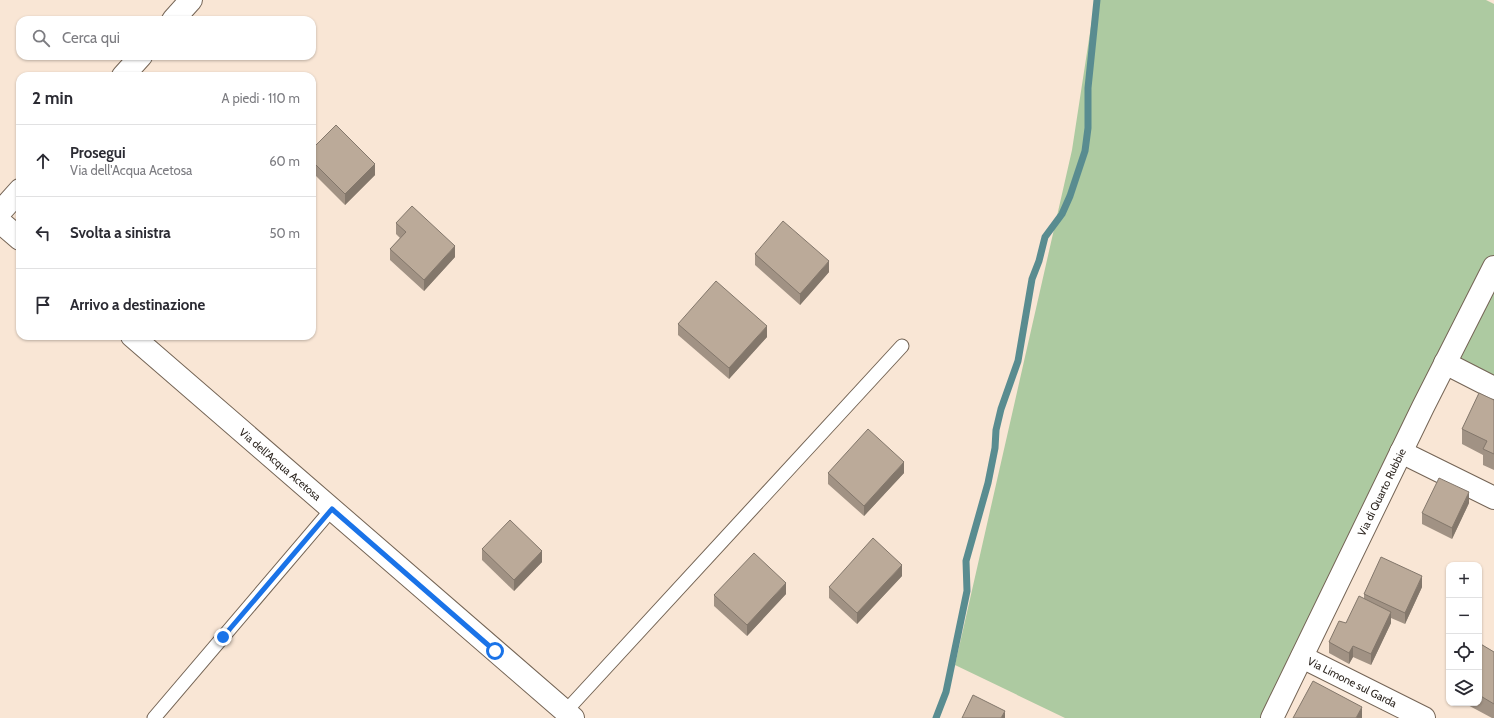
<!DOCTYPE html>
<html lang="it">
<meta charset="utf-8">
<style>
:root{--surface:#fff;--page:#f7f7f7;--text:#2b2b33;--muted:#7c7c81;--line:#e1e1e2}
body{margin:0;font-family:Cabin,sans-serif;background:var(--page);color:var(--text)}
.controls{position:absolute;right:12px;bottom:12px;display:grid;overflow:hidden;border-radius:8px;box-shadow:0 1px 3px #0004}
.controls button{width:36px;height:36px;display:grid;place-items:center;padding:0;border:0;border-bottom:1px solid var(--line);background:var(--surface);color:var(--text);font:20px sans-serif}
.stop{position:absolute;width:12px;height:12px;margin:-9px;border:3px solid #1a73e8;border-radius:50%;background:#fff}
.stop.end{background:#1a73e8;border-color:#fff;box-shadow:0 1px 4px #0008}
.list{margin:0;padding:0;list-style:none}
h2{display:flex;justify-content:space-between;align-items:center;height:52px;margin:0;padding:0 16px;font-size:17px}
h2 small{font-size:13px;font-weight:400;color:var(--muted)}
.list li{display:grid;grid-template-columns:26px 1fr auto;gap:12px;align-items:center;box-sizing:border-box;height:72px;padding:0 16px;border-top:1px solid var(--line)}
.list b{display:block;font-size:15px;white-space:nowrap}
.list p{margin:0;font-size:13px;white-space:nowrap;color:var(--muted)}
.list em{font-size:13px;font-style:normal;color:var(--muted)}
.icon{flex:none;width:22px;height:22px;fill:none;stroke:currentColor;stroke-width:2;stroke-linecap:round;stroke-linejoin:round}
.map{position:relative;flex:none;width:1494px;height:718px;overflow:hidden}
.search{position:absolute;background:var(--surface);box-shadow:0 1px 3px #0004;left:16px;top:16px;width:300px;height:44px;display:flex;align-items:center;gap:10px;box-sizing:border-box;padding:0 14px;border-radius:12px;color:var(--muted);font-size:15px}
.panel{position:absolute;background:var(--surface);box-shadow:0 1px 3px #0004;left:16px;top:72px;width:300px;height:268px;border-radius:12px}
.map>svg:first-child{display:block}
</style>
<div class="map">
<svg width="1494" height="718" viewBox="0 0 1494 718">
<rect width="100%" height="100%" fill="#f9e6d5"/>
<polygon fill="#adcaa1" points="1095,0 1486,0 1494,4 1494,388 1445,363 1272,718 1065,718 955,665 1072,150"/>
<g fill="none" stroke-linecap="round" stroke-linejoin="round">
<polyline stroke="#598c90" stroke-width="7" points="936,718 946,692 967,591 966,561 988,483 995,448 996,430 1001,409 1018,361 1032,279 1039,261 1045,237 1062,214 1070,196 1085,151 1088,128 1088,88 1097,0"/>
<g stroke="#746455" stroke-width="15">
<g id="service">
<polyline points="565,712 902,346"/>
<polyline points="154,718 332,509"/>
</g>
</g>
<g stroke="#746455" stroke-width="24">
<g id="minor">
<polyline points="173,20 191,0"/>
<polyline points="123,76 141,56"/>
<polyline points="0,212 20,190"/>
<polyline points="0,222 20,239"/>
<path id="s1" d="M132,336L573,718"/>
<polyline points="1445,363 1494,388"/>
<polyline points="1401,452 1494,498"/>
<path id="s2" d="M1302,657L1424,718"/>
<path id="s3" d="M1272,718L1423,407L1494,267"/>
</g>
</g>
<use href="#service" stroke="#fff" stroke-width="13"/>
<use href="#minor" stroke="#fff" stroke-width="22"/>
</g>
<g fill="#a19284">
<polygon points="312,149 375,175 345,205 312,172"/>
<polygon points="396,223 455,257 424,291 390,260 390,249 400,238 396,234"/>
<polygon points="755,254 829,272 800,305 755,265"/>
<polygon points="678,324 767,337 729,379 678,335"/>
<polygon points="1494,400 1494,470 1483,465 1483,455 1462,444 1462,429"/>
<polygon points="828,473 904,473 864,516 828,484"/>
<polygon points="1469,503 1452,539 1422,524 1422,513"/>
<polygon points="482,549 542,562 514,591 482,560"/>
<polygon points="902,576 857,624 829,598 829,587"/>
<polygon points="1422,587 1405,624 1391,618 1391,623 1371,665 1353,657 1349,664 1329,653 1329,642 1346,623 1364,599 1364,594"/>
<polygon points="786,594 747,636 714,606 714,595"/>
<polygon points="1479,643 1494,652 1494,718 1492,718 1464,703 1479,703"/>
</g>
<g fill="#83776b">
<polygon points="375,164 375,175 345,205 345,194"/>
<polygon points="455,246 455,257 424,291 424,280"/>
<polygon points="829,261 829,272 800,305 800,294"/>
<polygon points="767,326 767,337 729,379 729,368"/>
<polygon points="904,462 904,473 864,516 864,506"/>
<polygon points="1469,492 1469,503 1452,539 1452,528"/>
<polygon points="542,551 542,562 514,591 514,580"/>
<polygon points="902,565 902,576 857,624 857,613"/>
<polygon points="1422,576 1422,587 1405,624 1405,613"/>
<polygon points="786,583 786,594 747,636 747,625"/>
<polygon points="1391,612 1391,623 1371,665 1371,654"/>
<polygon points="1353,646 1353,657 1349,664 1349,653"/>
<polygon points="1362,707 1362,718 1356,718"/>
<polygon points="1005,711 1005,718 1001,718"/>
</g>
<g fill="#ba9" stroke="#83776b">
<polygon points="336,125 375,164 345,194 312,161 312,149"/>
<polygon points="412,206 455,246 424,280 390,249 406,232 396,223"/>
<polygon points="783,221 829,261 800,294 755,254"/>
<polygon points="716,281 767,326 729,368 678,324"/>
<polygon points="1479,393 1494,400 1494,454 1483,449 1487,441 1462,429"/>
<polygon points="868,429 904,462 864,506 828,473"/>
<polygon points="1439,478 1469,492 1452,528 1422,513"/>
<polygon points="510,520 542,551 514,580 482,549"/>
<polygon points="873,538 902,565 857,613 829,587"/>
<polygon points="754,553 786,583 747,625 714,595"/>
<polygon points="1381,557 1422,576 1405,613 1364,594"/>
<polygon points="1359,596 1391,612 1371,654 1353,646 1349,653 1329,642 1339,621 1346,623"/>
<polygon points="1479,643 1494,652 1494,704 1479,695"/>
<polygon points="1313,681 1362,707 1356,718 1293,718"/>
<polygon points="973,695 1005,711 1001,718 962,718"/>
</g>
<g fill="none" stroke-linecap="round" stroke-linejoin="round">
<polyline stroke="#1a73e8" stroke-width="5" points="223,637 332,509 495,651"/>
</g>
<g text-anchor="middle" stroke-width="3" stroke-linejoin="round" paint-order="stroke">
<g font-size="11" fill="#2d2620" stroke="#f9e6d5">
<text dy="4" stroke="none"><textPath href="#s1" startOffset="196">Via dell'Acqua Acetosa</textPath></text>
<text dy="4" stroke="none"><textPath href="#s3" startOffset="251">Via di Quarto Rubbie</textPath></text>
<text dy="4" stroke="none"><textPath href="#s2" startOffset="56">Via Limone sul Garda</textPath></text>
</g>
</g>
</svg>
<div class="controls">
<button>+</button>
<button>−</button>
<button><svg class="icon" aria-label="locate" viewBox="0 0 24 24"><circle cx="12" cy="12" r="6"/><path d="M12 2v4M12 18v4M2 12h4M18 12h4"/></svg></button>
<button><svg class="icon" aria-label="layers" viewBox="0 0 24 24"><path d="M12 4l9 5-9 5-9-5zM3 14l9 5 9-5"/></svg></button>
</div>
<div class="stop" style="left:495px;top:651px"></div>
<div class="stop end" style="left:223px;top:637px"></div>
<div class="search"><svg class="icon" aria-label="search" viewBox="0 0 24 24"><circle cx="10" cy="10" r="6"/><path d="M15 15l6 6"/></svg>Cerca qui</div>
<section class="panel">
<h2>2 min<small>A piedi · 110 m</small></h2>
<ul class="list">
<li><svg class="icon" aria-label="ahead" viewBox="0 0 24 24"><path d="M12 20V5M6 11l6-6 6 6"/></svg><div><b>Prosegui</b><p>Via dell'Acqua Acetosa</p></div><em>60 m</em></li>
<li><svg class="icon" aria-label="left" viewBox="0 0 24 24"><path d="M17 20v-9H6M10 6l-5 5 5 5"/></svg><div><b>Svolta a sinistra</b></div><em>50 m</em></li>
<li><svg class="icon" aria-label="arrive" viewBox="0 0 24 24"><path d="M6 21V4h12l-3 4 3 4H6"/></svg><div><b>Arrivo a destinazione</b></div></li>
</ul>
</section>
</div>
